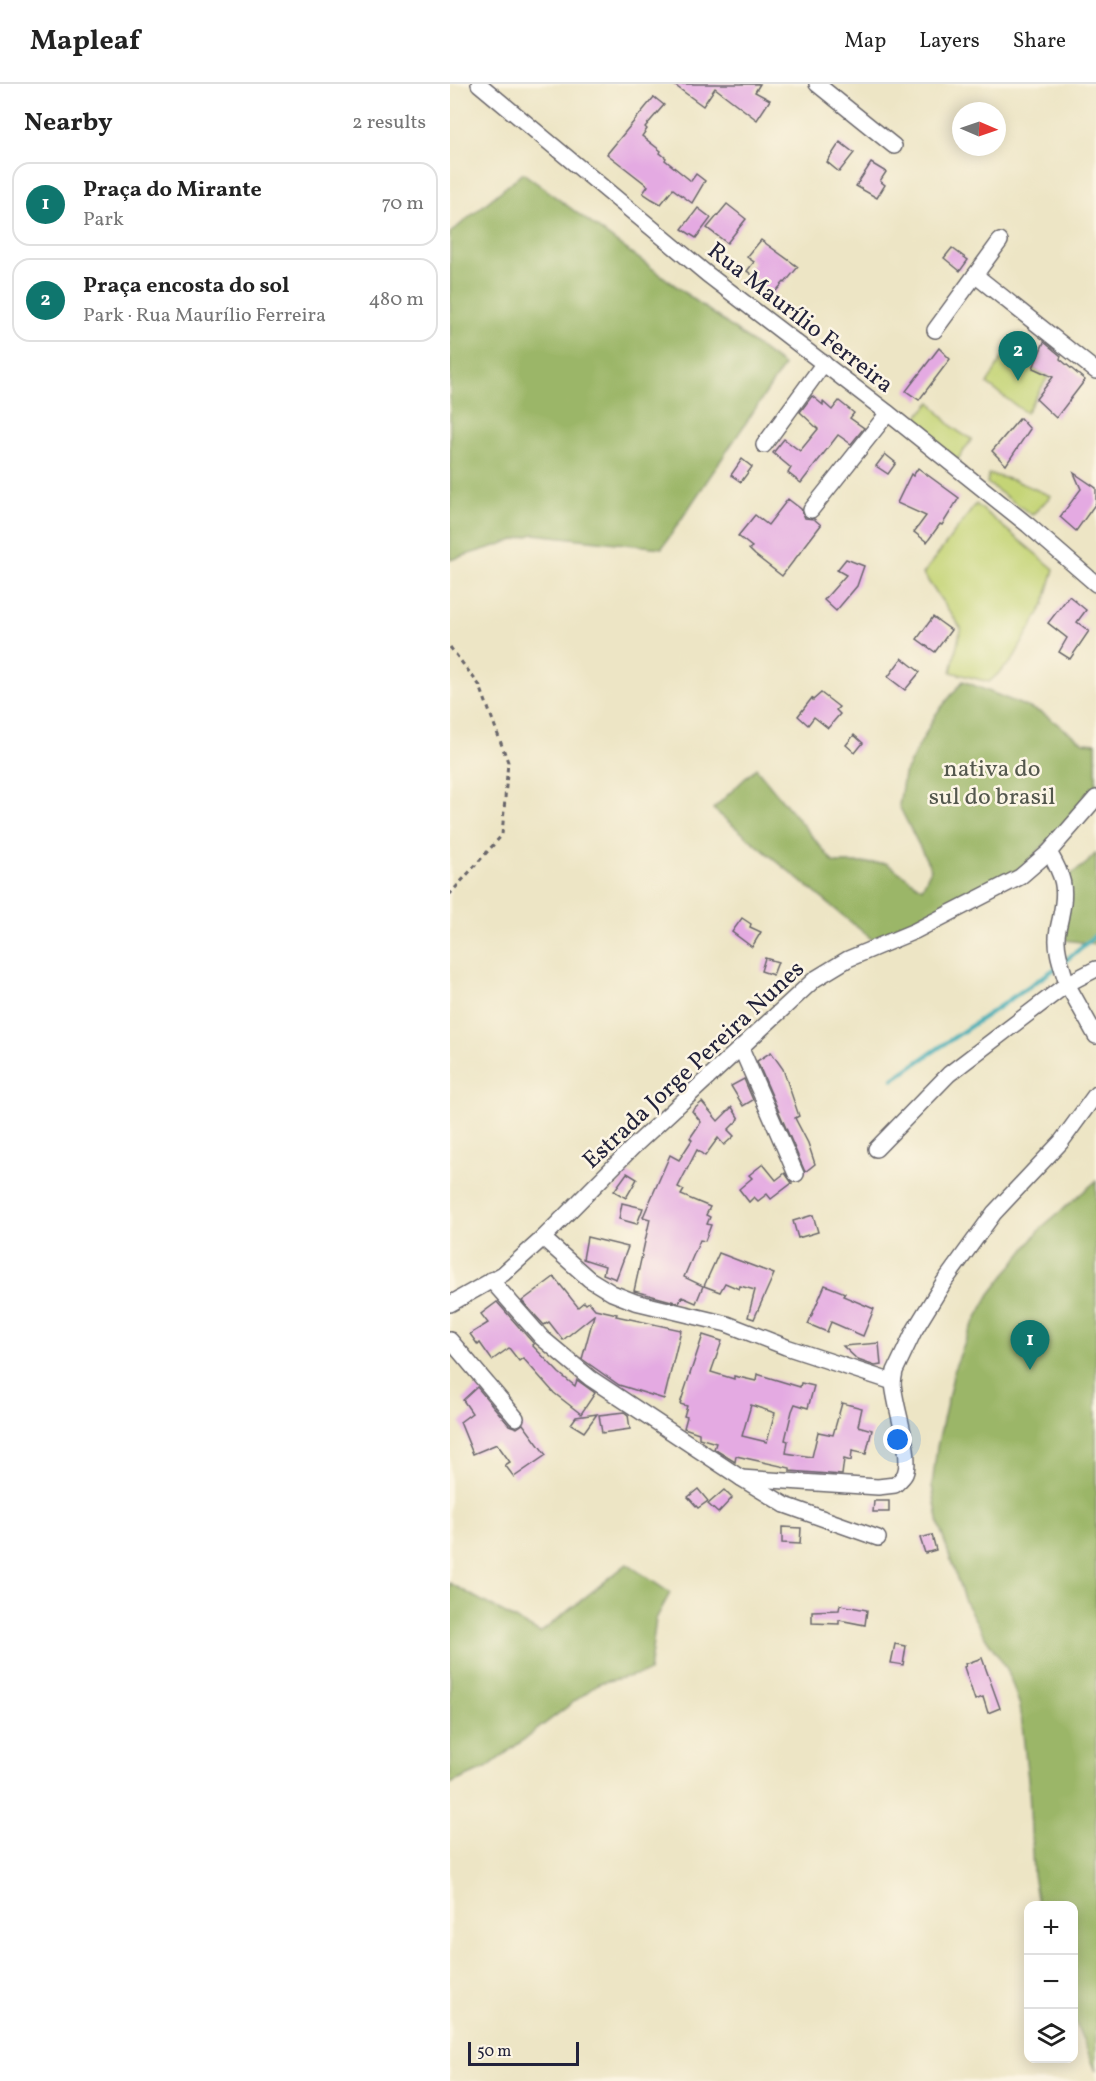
<!DOCTYPE html>
<meta charset="utf-8">
<style>
:root{--surface:#fff;--page:#f6f6f6;--text:#222;--muted:#767676;--line:#e0e0e0;--accent:#0f766e}
body{margin:0;font-family:Vollkorn,serif;background:var(--page);color:var(--text)}
.controls{position:absolute;right:18px;bottom:18px;display:grid;overflow:hidden;border-radius:12px;box-shadow:0 3px 15px #0003}
.controls button{width:54px;height:54px;display:grid;place-items:center;padding:0;border:0;border-bottom:2px solid var(--line);background:var(--surface);color:var(--text);font:30px sans-serif}
.compass{position:absolute;left:502px;top:18px;width:54px;height:54px;border-radius:50%;background:var(--surface);box-shadow:0 3px 15px #0003;rotate:92deg}
.scale{position:absolute;left:18px;bottom:15px;width:111px;box-sizing:border-box;padding-left:6px;border:3px solid #22223b;border-top:0;font-size:16px;line-height:21px;white-space:nowrap;color:#22223b;-webkit-text-stroke:4px #fcf5e5;paint-order:stroke}
.you{position:absolute;left:448px;top:1356px;width:21px;height:21px;margin:-15px;border:4px solid #fff;border-radius:50%;background:#1a73e8;box-shadow:0 0 0 9px #1a73e833}
.badge{display:grid;place-items:center;width:39px;height:39px;border-radius:50%;background:var(--accent);color:#fff;font-size:20px;font-weight:700}
.pin{position:absolute;translate:-50% -50px;filter:drop-shadow(0 2px 3px #0008)}
.pin::after{content:'';position:absolute;top:32px;width:21px;height:18px;background:inherit;clip-path:polygon(0 0,100% 0,50% 100%)}
.list{margin:0;padding:0;list-style:none}
h2{display:flex;justify-content:space-between;align-items:center;height:78px;margin:0;padding:0 24px;font-size:26px}
h2 small{font-size:20px;font-weight:400;color:var(--muted)}
.list li{display:grid;grid-template-columns:39px 1fr auto;gap:18px;align-items:center;box-sizing:border-box;height:84px;margin:0 12px 12px;padding:0 12px;border:2px solid var(--line);border-radius:18px}
.list b{display:block;font-size:22px;white-space:nowrap}
.list p{margin:0;font-size:20px;white-space:nowrap;color:var(--muted)}
.list em{font-size:20px;font-style:normal;color:var(--muted)}
.icon{flex:none;width:33px;height:33px;fill:none;stroke:currentColor;stroke-width:2;stroke-linecap:round;stroke-linejoin:round}
.map{position:relative;flex:none;width:646px;height:1997px;overflow:hidden}
header{display:flex;align-items:center;gap:36px;box-sizing:border-box;height:84px;padding:0 30px;background:var(--surface);border-bottom:2px solid var(--line)}
header strong{font-size:28px}
nav{display:flex;gap:33px;margin-inline-start:auto;font-size:21px}
main{display:flex}
aside{flex:1;background:var(--surface)}
.map>svg:first-child{display:block}
</style>
<header>
<strong>Mapleaf</strong>
<nav><a>Map</a><a>Layers</a><a>Share</a></nav>
</header>
<main>
<aside>
<h2>Nearby<small>2 results</small></h2>
<ul class="list">
<li><span class="badge">1</span><div><b>Praça do Mirante</b><p>Park</p></div><em>70 m</em></li>
<li><span class="badge">2</span><div><b>Praça encosta do sol</b><p>Park · Rua Maurílio Ferreira</p></div><em>480 m</em></li>
</ul>
</aside>
<div class="map">
<svg width="646" height="1997" viewBox="0 0 646 1997">
<rect width="100%" height="100%" fill="#fcf5e5"/>
<filter id="ink" filterUnits="userSpaceOnUse"><feTurbulence type="fractalNoise" baseFrequency=".0167" numOctaves="2"/><feDisplacementMap in="SourceGraphic" scale="12" xChannelSelector="R" yChannelSelector="G"/><feConvolveMatrix kernelMatrix="1 2 1 2 8 2 1 2 1" color-interpolation-filters="sRGB"/></filter>
<filter id="wash" filterUnits="userSpaceOnUse"><feTurbulence type="fractalNoise" baseFrequency=".008" numOctaves="4" result="noise"/><feDisplacementMap in="SourceGraphic" scale="24" xChannelSelector="R" yChannelSelector="G"/><feGaussianBlur stdDeviation="1.35" result="paint"/><feColorMatrix in="noise" values="0 0 0 0 0 0 0 0 0 0 0 0 0 0 0 0 0 1.4 0 .05"/><feComposite in="paint" operator="in"/></filter>
<g filter="url(#wash)">
<rect width="100%" height="100%" fill="#ede5c5"/>
<g fill="#c4d476" stroke="#737b58" stroke-width="1.5">
<polygon points="559,262 583,285 598,293 576,329 537,300"/>
<path d="M481,318C493,334 503,347 522,355L506,378L462,338Z"/>
<polygon points="539,390 566,397 601,412 582,431 537,399"/>
<polygon points="526,420 604,485 594,520 562,577 539,598 501,588 511,544 473,490"/>
</g>
<g fill="#9bb667" stroke="#5e6c51" stroke-width="1.5">
<polygon points="73,89 334,282 212,464 84,450 0,476 0,149"/>
<polygon points="513,597 592,629 633,658 646,659 646,706 579,777 534,811 424,857 263,725 306,684 384,779 436,779 472,804 481,785 449,722 454,690 486,630"/>
<polygon points="646,769 646,860 615,856 608,817 611,798 637,779"/>
<polygon points="646,1097 646,1987 624,1935 624,1822 588,1821 583,1790 579,1705 570,1622 557,1585 534,1551 515,1518 489,1441 482,1402 487,1363 505,1283 520,1246 540,1210 592,1143"/>
<polygon points="177,1480 220,1509 206,1535 199,1588 149,1599 36,1684 0,1700 0,1499 90,1549"/>
</g>
<g fill="none" stroke-linecap="round" stroke-linejoin="round">
<polyline stroke="#39aab4" stroke-width="4.5" points="443,995 609,882 646,851"/>
</g>
<g id="blocks">
<g fill="#e4aae2" fill-rule="evenodd">
<polygon points="223,0 310,0 305,8 320,16 307,36 265,4 253,22"/>
<polygon points="204,13 214,21 195,43 197,45 192,52 211,67 210,69 216,74 215,76 241,97 246,90 255,97 242,119 223,105 211,120 202,115 193,109 198,102 157,70"/>
<polygon points="390,58 404,69 389,88 377,78"/>
<polygon points="421,79 436,88 430,97 435,101 427,114 406,102"/>
<polygon points="277,120 296,135 277,159 257,144"/>
<polygon points="248,124 261,134 246,154 232,145"/>
<polygon points="311,156 348,183 335,199 334,198 319,215 304,203 310,197 297,187 304,178 297,173"/>
<polygon points="502,164 518,176 510,187 494,174"/>
<polygon points="594,258 611,272 610,275 635,296 606,334 586,315 603,293 583,284"/>
<polygon points="489,264 500,275 469,316 456,307"/>
<polygon points="362,312 373,321 373,318 382,326 389,317 404,329 400,334 414,344 401,360 388,351 351,399 338,389 341,384 323,369 334,355 350,367 368,345 350,328"/>
<polygon points="570,334 580,345 556,381 542,367"/>
<polygon points="435,370 446,379 438,390 426,382"/>
<polygon points="292,375 302,383 291,398 281,391"/>
<polygon points="468,384 509,414 492,441 490,440 477,458 464,448 476,432 447,419 461,390 463,392"/>
<polygon points="624,389 646,404 646,419 626,447 610,433 631,405"/>
<polygon points="338,415 351,425 355,434 364,435 371,441 332,492 305,471 299,465 302,463 288,452 305,431 318,441"/>
<polygon points="396,475 414,482 407,502 386,527 374,516 396,491 387,486"/>
<polygon points="619,512 636,526 627,538 639,547 620,575 609,568 617,554 598,539"/>
<polygon points="483,533 501,546 485,568 467,555"/>
<polygon points="452,574 470,588 455,606 438,593"/>
<polygon points="371,609 389,623 386,626 390,630 378,644 364,633 358,641 348,632 362,614 363,616"/>
<polygon points="404,651 413,659 405,669 396,661"/>
<polygon points="292,834 301,840 300,843 311,848 302,863 282,848"/>
<polygon points="315,874 328,878 323,891 311,887"/>
<polygon points="321,968 333,985 349,1032 345,1034 358,1059 365,1080 355,1088 307,977"/>
<polygon points="294,995 303,1016 293,1022 281,1002"/>
<polygon points="252,1018 268,1037 282,1023 289,1035 278,1046 284,1052 274,1061 268,1054 255,1072 247,1066 228,1103 234,1106 231,1111 260,1123 256,1131 260,1133 257,1140 261,1141 255,1157 250,1156 234,1193 253,1202 246,1219 232,1213 229,1219 184,1207 200,1135 193,1133 220,1071 229,1076 242,1056 240,1054 251,1038 242,1027"/>
<polygon points="313,1080 326,1096 335,1089 342,1099 321,1115 317,1110 308,1117 304,1113 299,1118 289,1105 302,1094 299,1091"/>
<polygon points="177,1089 187,1095 176,1114 164,1107"/>
<polygon points="172,1119 193,1124 187,1140 169,1135"/>
<polygon points="363,1131 368,1148 348,1154 343,1137"/>
<polygon points="137,1153 178,1163 166,1195 153,1190 155,1182 133,1175"/>
<polygon points="269,1169 324,1190 304,1235 298,1233 305,1206 290,1202 289,1205 275,1199 270,1208 254,1202"/>
<polygon points="104,1193 128,1223 134,1218 136,1220 139,1218 145,1225 167,1230 166,1232 231,1246 214,1315 169,1301 132,1275 144,1231 113,1256 99,1238 94,1241 72,1217"/>
<polygon points="375,1201 395,1209 393,1212 424,1225 413,1252 381,1238 377,1248 358,1240"/>
<polygon points="47,1218 84,1260 82,1261 109,1289 125,1302 127,1296 145,1309 131,1330 104,1309 73,1274 69,1277 59,1264 42,1276 30,1259 28,1261 20,1250 38,1239 31,1230"/>
<path d="M253,1251L272,1257L261,1288L284,1295V1292L306,1297L307,1290L350,1303L351,1299L364,1302L358,1324L345,1320L342,1327L335,1356L338,1357L336,1369L362,1373L368,1348L383,1351L392,1319L412,1324L408,1342L422,1346L416,1370L402,1367L401,1377L394,1375L392,1391L340,1387V1384L286,1372L285,1378L264,1365L266,1359L249,1354V1349L234,1344L237,1333L234,1332L237,1322L230,1320ZM301,1321L325,1329L317,1358L292,1352Z"/>
<polygon points="429,1259 431,1281 425,1282 408,1276 393,1262"/>
<polygon points="27,1303 59,1341 67,1344 73,1340 96,1371 64,1393 55,1381 60,1378 47,1360 23,1370 10,1338 22,1329 13,1316"/>
<polygon points="174,1328 178,1331 180,1345 152,1349 149,1331"/>
<polygon points="147,1330 134,1348 121,1340 126,1333"/>
<polygon points="248,1405 258,1417 248,1424 238,1413"/>
<polygon points="274,1406 282,1414 268,1429 258,1420"/>
<polygon points="424,1417 439,1417 439,1428 423,1428"/>
<polygon points="332,1443 351,1444 350,1460 332,1459"/>
<polygon points="482,1451 486,1466 475,1469 470,1454"/>
<polygon points="390,1521 417,1526 415,1541 389,1536 389,1540 362,1539 362,1527 389,1526"/>
<polygon points="445,1560 456,1562 453,1581 441,1579"/>
<polygon points="532,1574 550,1624 538,1629 533,1613 525,1616 514,1583 516,1582 515,1580"/>
</g>
</g>
</g>
<g filter="url(#ink)">
<use href="#blocks" fill-opacity="0" stroke="#69666b" stroke-width="1.5"/>
<g fill="none" stroke-linecap="round" stroke-linejoin="round">
<g stroke="#69666b" stroke-width="18">
<g id="minor">
<polyline points="29,0 257,190 438,329 578,441 646,500"/>
<polyline points="367,0 444,62"/>
<polyline points="525,191 646,287"/>
<polyline points="485,246 550,157"/>
<polyline points="314,361 374,279"/>
<polyline points="361,426 438,329"/>
<polyline points="646,885 617,900 646,952"/>
<polyline points="291,964 346,1090"/>
<path d="M426,1065L499,990L617,900C613,885 606,869 607,854C607,846 610,838 611,831C617,803 613,792 599,768"/>
<path d="M93,1154L139,1195L162,1209L185,1218L277,1240L336,1263L443,1298C444,1322 463,1370 455,1390C453,1394 448,1398 445,1401L428,1403L291,1394"/>
<polyline points="41,1196 92,1254 140,1294 291,1394 335,1421 428,1454"/>
<polyline points="0,1220 53,1190 93,1154 182,1064 365,895 398,875 465,847 570,793 599,768 646,714"/>
<polyline points="0,1256 66,1334"/>
<polyline points="443,1298 445,1287 464,1247 494,1198 544,1129 611,1058 646,1010"/>
</g>
</g>
<polyline stroke="#69666b" stroke-width="3" stroke-dasharray="4.5 4.5" stroke-linecap="butt" points="0,563 30,602 58,678 52,751 0,810"/>
<use href="#minor" stroke="#fff" stroke-width="15"/>
</g>
</g>
<g text-anchor="middle" stroke-width="5" stroke-linejoin="round" paint-order="stroke">
<g font-size="24" fill="#22223b" stroke="#fcf5e5">
<text transform="translate(351 233) rotate(38)" y="8">Rua Maurílio Ferreira</text>
<text transform="translate(243 980) rotate(-43)" y="8">Estrada Jorge Pereira Nunes</text>
</g>
<g font-size="24" fill="#53574d" stroke="#fcf5e5">
<text x="542" y="692">nativa do<tspan x="542" dy="28">sul do brasil</tspan></text>
</g>
</g>
</svg>
<div class="controls">
<button>+</button>
<button>−</button>
<button><svg class="icon" aria-label="layers" viewBox="0 0 24 24"><path d="M12 4l9 5-9 5-9-5zM3 14l9 5 9-5"/></svg></button>
</div>
<svg class="compass" viewBox="-18 -18 36 36"><path d="M0-13l5 13h-10z" fill="#e53935"/><path d="M0 13l5-13h-10z" fill="#767676"/></svg>
<div class="scale">50 m</div>
<div class="you"></div>
<div class="pin badge" style="left:580px;top:1286px">1</div>
<div class="pin badge" style="left:568px;top:297px">2</div>
</div>
</main>
